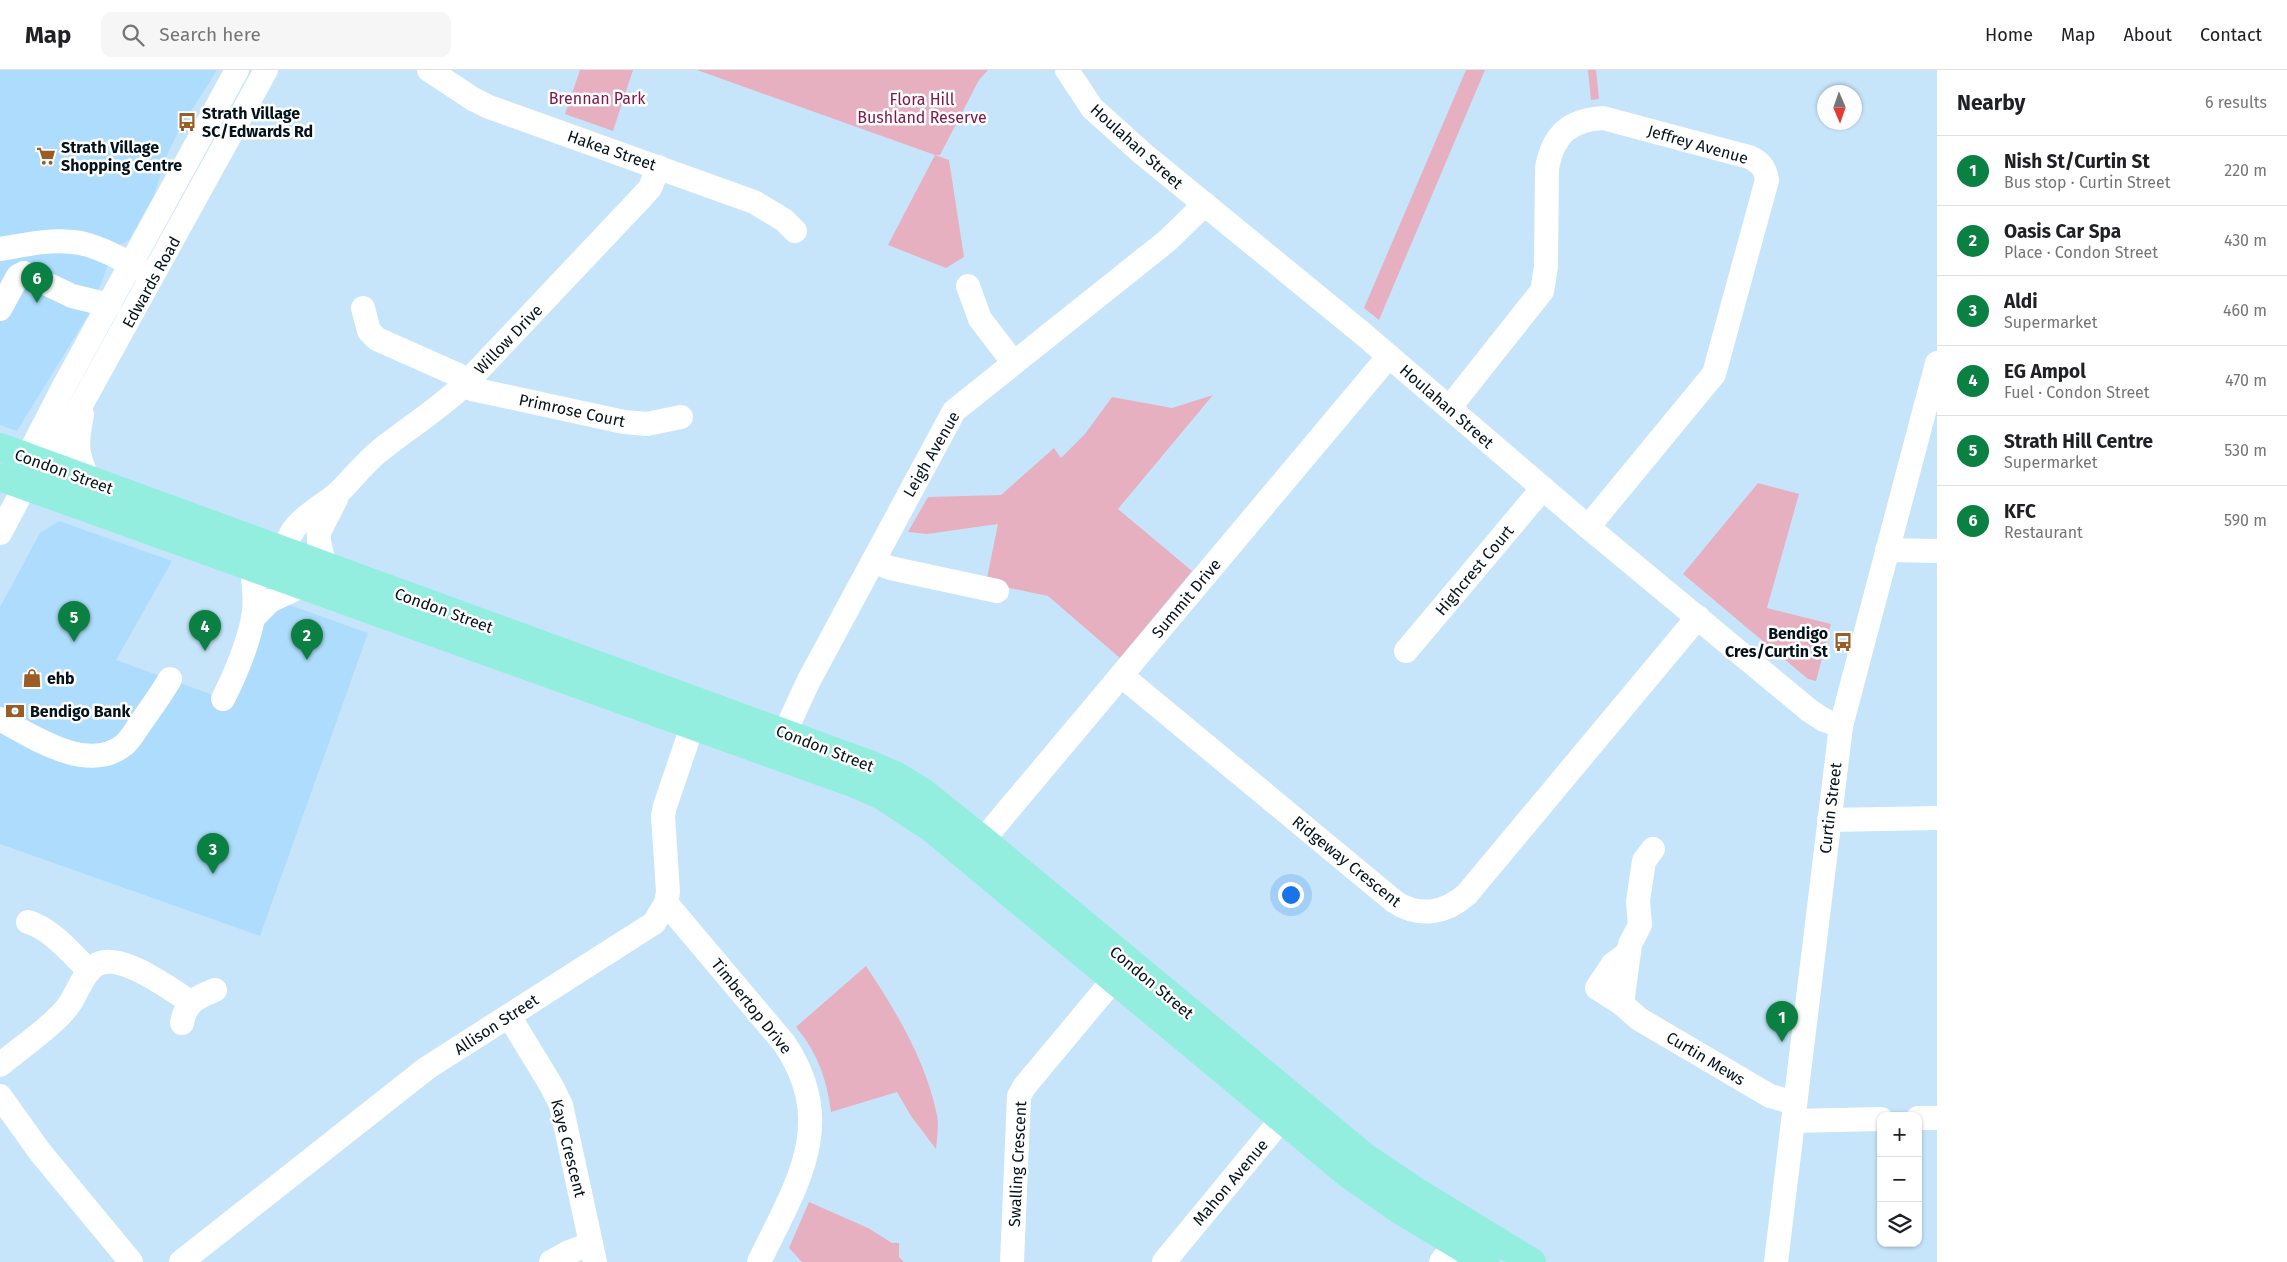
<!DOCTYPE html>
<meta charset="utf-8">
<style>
:root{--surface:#fff;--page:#f6f6f6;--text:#202124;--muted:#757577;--line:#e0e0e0;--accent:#0b8043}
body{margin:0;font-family:"Fira Sans",sans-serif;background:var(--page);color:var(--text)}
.controls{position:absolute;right:15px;bottom:15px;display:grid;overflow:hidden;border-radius:10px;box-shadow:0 1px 4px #0004}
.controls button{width:45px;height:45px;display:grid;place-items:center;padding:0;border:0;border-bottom:1px solid var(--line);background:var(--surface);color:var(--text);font:25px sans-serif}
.compass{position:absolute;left:1817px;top:15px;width:45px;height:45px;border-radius:50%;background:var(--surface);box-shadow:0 1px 4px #0004;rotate:178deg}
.you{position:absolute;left:1290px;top:824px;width:18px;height:18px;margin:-12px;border:4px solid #fff;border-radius:50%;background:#1a73e8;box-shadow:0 0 0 8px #1a73e833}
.badge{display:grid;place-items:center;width:32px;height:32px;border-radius:50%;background:var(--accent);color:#fff;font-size:16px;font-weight:700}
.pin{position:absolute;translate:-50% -41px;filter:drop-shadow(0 1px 2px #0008)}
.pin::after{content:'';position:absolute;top:26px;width:18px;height:15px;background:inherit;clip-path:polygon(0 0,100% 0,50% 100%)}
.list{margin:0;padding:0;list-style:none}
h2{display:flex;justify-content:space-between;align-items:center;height:65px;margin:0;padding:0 20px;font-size:21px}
h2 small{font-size:16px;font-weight:400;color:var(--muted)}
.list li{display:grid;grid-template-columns:32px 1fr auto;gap:15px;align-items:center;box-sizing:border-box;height:70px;padding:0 20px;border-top:1px solid var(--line)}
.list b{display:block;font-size:19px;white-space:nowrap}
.list p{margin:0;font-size:16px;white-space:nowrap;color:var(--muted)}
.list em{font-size:16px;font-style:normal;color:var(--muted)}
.icon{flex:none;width:28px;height:28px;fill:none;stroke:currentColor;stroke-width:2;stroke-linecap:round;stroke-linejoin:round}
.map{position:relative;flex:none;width:1937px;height:1192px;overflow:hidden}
header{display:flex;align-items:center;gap:30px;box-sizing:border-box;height:70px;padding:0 25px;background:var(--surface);border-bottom:1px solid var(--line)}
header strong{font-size:24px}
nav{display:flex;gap:28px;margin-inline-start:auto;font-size:18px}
.search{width:350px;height:45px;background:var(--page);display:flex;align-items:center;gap:12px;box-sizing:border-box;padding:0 18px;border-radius:10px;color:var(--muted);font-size:19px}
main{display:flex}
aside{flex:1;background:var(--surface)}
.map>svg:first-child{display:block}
</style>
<header>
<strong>Map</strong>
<div class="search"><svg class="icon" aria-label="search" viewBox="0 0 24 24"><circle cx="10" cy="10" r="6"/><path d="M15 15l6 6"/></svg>Search here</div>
<nav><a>Home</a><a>Map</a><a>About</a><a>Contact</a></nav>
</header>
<main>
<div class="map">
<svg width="1937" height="1192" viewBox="0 0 1937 1192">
<rect width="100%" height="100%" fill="#c6e5fb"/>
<g fill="#aedcfd">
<polygon points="0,0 217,0 178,62 168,83 153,127 129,170 118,176 106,200 92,239 17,361 0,355"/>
<polygon points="59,451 172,491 116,590 213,625 222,614 248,536 281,532 368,563 260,866 0,774 0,537 40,463"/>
</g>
<g fill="#e7b0c0">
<polygon points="580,0 633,0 613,61 565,44"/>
<polygon points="697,0 988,0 979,10 940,85 935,85 949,90 964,187 946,198 888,175 935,85"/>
<polygon points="1466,0 1485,0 1379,250 1364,238"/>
<polygon points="1588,0 1596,0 1599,29 1591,30"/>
<polygon points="1213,325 1118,439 1192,501 1120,588 1048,526 986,513 998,454 927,464 908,462 928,427 1001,425 1054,378 1061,388 1085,364 1112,327 1172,338"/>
<polygon points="1758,413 1799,424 1767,538 1831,554 1816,611 1808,609 1683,504"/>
<path d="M866,896C896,941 926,991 937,1045C939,1056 937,1068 936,1079L911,1046L897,1022L831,1042C827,1009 817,982 796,957Z"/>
<polygon points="809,1132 868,1158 892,1173 899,1173 899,1187 904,1192 802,1192 789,1178"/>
</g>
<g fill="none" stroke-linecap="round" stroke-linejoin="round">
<g stroke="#fff" stroke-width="24">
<polyline points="429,0 473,29 489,37 754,132 784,150 795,161"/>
<polyline points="1067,0 1092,38 1142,83 1362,263 1588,457 1810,641 1824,650 1841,656"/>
<path d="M0,179C24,175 49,169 73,172C96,174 123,190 144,201"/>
<polyline points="968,216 980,249 1013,292"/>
<polyline points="363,238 369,261 377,269 458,305 467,312"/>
<polyline points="0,239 18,206 24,203 72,226 109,235"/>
<polyline points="464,315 472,319 624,352 647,354 681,347"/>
<path d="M1450,337L1542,221L1546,197L1547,98C1553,65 1569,50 1603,48L1749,87C1760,92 1765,97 1767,110L1714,304L1588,457"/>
<path d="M82,345C76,375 76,381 88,410"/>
<polyline points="27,388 63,318 237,0"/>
<polyline points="48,395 266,0"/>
<polyline points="0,463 25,416"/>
<polyline points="1887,480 1937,481"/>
<path d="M287,483C283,454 322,438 339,422C352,409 363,395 377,383C406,359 440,339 467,312L641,128L650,118L659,97"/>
<polyline points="873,491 890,498 997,521"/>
<polyline points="325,497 319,472 319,462 336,429"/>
<polyline points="253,548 270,531 304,515"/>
<polyline points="1406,581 1543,418"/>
<path d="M1122,606L1395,832C1420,848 1446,843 1467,824L1698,547"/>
<path d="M223,629C235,606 248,574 253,548C257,531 253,513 252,497"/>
<path d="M0,649C33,667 88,704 124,675C131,669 135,661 140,654C150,639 161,625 170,609"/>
<polyline points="785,662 808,612 954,341 1168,170 1205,134"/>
<polyline points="1829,750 1937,748"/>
<polyline points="983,770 1389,286"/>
<path d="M666,833L784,973C839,1054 796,1115 759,1192"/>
<path d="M28,852C52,859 72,884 89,901"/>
<polyline points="1629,882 1613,894 1597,918 1622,934 1639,949 1770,1026 1795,1033"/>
<polyline points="1622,934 1630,874 1640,855 1638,831 1644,791 1653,779"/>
<polyline points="509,946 551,1015 561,1035 595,1192"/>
<path d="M182,953C185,933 197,927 215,920"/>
<path d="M0,995C21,977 47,961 65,940C76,928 80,909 92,898C115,876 169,919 191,932"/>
<polyline points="0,1026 40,1082 131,1192"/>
<polyline points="1918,1048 1937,1048"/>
<polyline points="1793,1051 1881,1049"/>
<polyline points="181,1192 427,998 654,853 666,833 668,822 663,746 665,736 693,654"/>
<polyline points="551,1192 569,1182 591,1174"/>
<polyline points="1012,1192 1019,1026 1024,1017 1114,909"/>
<polyline points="1164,1192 1281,1050"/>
<polyline points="1441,1192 1455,1173"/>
<polyline points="1776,1192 1841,656 1937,293"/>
</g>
<g stroke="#94eedf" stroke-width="28">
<polyline points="0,377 872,695 897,706 923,722 983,770 1364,1086 1419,1123 1532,1192"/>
<polyline points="0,407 855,714 882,726 931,758 1349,1105 1401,1141 1486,1192"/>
</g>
</g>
<defs>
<g id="bus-bare" transform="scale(1.5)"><path d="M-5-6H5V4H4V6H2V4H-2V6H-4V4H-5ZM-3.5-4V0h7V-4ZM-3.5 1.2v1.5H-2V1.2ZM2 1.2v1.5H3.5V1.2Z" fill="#9b5d23" stroke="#fff" stroke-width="2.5" paint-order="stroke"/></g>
<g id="supermarket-bare" transform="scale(1.5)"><path d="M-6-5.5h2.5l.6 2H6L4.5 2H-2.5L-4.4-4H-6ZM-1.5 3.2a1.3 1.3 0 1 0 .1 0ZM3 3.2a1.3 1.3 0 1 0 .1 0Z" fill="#9b5d23" stroke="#fff" stroke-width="2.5" paint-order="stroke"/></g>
<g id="shop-bare" transform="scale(1.5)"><path d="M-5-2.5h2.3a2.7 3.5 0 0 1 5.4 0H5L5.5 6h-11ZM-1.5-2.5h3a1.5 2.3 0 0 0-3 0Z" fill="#9b5d23" stroke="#fff" stroke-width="2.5" paint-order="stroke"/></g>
<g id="bank-bare" transform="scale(1.5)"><path d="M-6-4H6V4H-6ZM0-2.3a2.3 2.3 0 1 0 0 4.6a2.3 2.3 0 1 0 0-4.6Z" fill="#9b5d23" stroke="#fff" stroke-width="2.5" paint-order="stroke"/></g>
</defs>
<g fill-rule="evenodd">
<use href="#bus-bare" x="187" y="52"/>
<use href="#supermarket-bare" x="46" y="86"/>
<use href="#bus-bare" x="1843" y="572"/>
<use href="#shop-bare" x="32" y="608"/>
<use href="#bank-bare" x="15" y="641"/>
</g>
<g text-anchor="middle" stroke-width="5" stroke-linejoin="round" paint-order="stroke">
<g font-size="16" fill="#801946" stroke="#fff">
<text x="597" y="34">Brennan Park</text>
<text x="922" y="35">Flora Hill<tspan x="922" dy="18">Bushland Reserve</tspan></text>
</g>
<g font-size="16" font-weight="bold" fill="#04121b" stroke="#fff" text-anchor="start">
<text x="202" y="49">Strath Village<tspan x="202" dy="18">SC/Edwards Rd</tspan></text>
<text x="61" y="83">Strath Village<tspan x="61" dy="18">Shopping Centre</tspan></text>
<text x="1828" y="569" text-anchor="end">Bendigo<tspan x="1828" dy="18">Cres/Curtin St</tspan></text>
<text x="47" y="614">ehb</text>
<text x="30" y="647">Bendigo Bank</text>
</g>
<g font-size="16" fill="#04121b" stroke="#fff">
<text transform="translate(1698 74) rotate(16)" y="6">Jeffrey Avenue</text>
<text transform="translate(1137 76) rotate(42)" y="6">Houlahan Street</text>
<text transform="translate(612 80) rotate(19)" y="6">Hakea Street</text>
<text transform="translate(151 212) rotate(-61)" y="6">Edwards Road</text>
<text transform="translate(508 269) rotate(-46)" y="6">Willow Drive</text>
<text transform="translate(1447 336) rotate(41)" y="6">Houlahan Street</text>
<text transform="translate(572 340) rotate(12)" y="6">Primrose Court</text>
<text transform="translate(931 384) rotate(-60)" y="6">Leigh Avenue</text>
<text transform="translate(64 401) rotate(20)" y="6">Condon Street</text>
<text transform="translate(1474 500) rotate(-50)" y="6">Highcrest Court</text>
<text transform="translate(1186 528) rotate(-50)" y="6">Summit Drive</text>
<text transform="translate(444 540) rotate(20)" y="6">Condon Street</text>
<text transform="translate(825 678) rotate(21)" y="6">Condon Street</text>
<text transform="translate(1830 738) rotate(-83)" y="6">Curtin Street</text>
<text transform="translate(1347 791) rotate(39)" y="6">Ridgeway Crescent</text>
<text transform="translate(1152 912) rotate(40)" y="6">Condon Street</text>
<text transform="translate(752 936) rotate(51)" y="6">Timbertop Drive</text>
<text transform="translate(496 954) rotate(-33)" y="6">Allison Street</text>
<text transform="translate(1706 988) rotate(31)" y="6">Curtin Mews</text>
<text transform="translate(569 1078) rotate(76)" y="6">Kaye Crescent</text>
<text transform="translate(1017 1094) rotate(-87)" y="6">Swalling Crescent</text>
<text transform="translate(1230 1112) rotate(-50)" y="6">Mahon Avenue</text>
</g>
</g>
</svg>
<div class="controls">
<button>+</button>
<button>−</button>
<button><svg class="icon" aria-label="layers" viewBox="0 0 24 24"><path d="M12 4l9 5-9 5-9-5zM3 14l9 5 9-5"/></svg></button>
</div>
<svg class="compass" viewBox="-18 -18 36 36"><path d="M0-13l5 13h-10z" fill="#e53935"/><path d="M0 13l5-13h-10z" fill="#757577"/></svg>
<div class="you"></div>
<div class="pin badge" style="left:1782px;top:972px">1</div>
<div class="pin badge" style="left:307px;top:590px">2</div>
<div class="pin badge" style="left:213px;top:804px">3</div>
<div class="pin badge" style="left:205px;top:581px">4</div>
<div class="pin badge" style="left:74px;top:572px">5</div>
<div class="pin badge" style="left:37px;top:233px">6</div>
</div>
<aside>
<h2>Nearby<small>6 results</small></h2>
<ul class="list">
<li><span class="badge">1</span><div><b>Nish St/Curtin St</b><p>Bus stop · Curtin Street</p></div><em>220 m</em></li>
<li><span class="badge">2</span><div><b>Oasis Car Spa</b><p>Place · Condon Street</p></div><em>430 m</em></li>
<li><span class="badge">3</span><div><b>Aldi</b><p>Supermarket</p></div><em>460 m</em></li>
<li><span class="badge">4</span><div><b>EG Ampol</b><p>Fuel · Condon Street</p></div><em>470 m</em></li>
<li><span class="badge">5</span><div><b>Strath Hill Centre</b><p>Supermarket</p></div><em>530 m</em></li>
<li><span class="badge">6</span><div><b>KFC</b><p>Restaurant</p></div><em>590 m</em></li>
</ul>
</aside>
</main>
